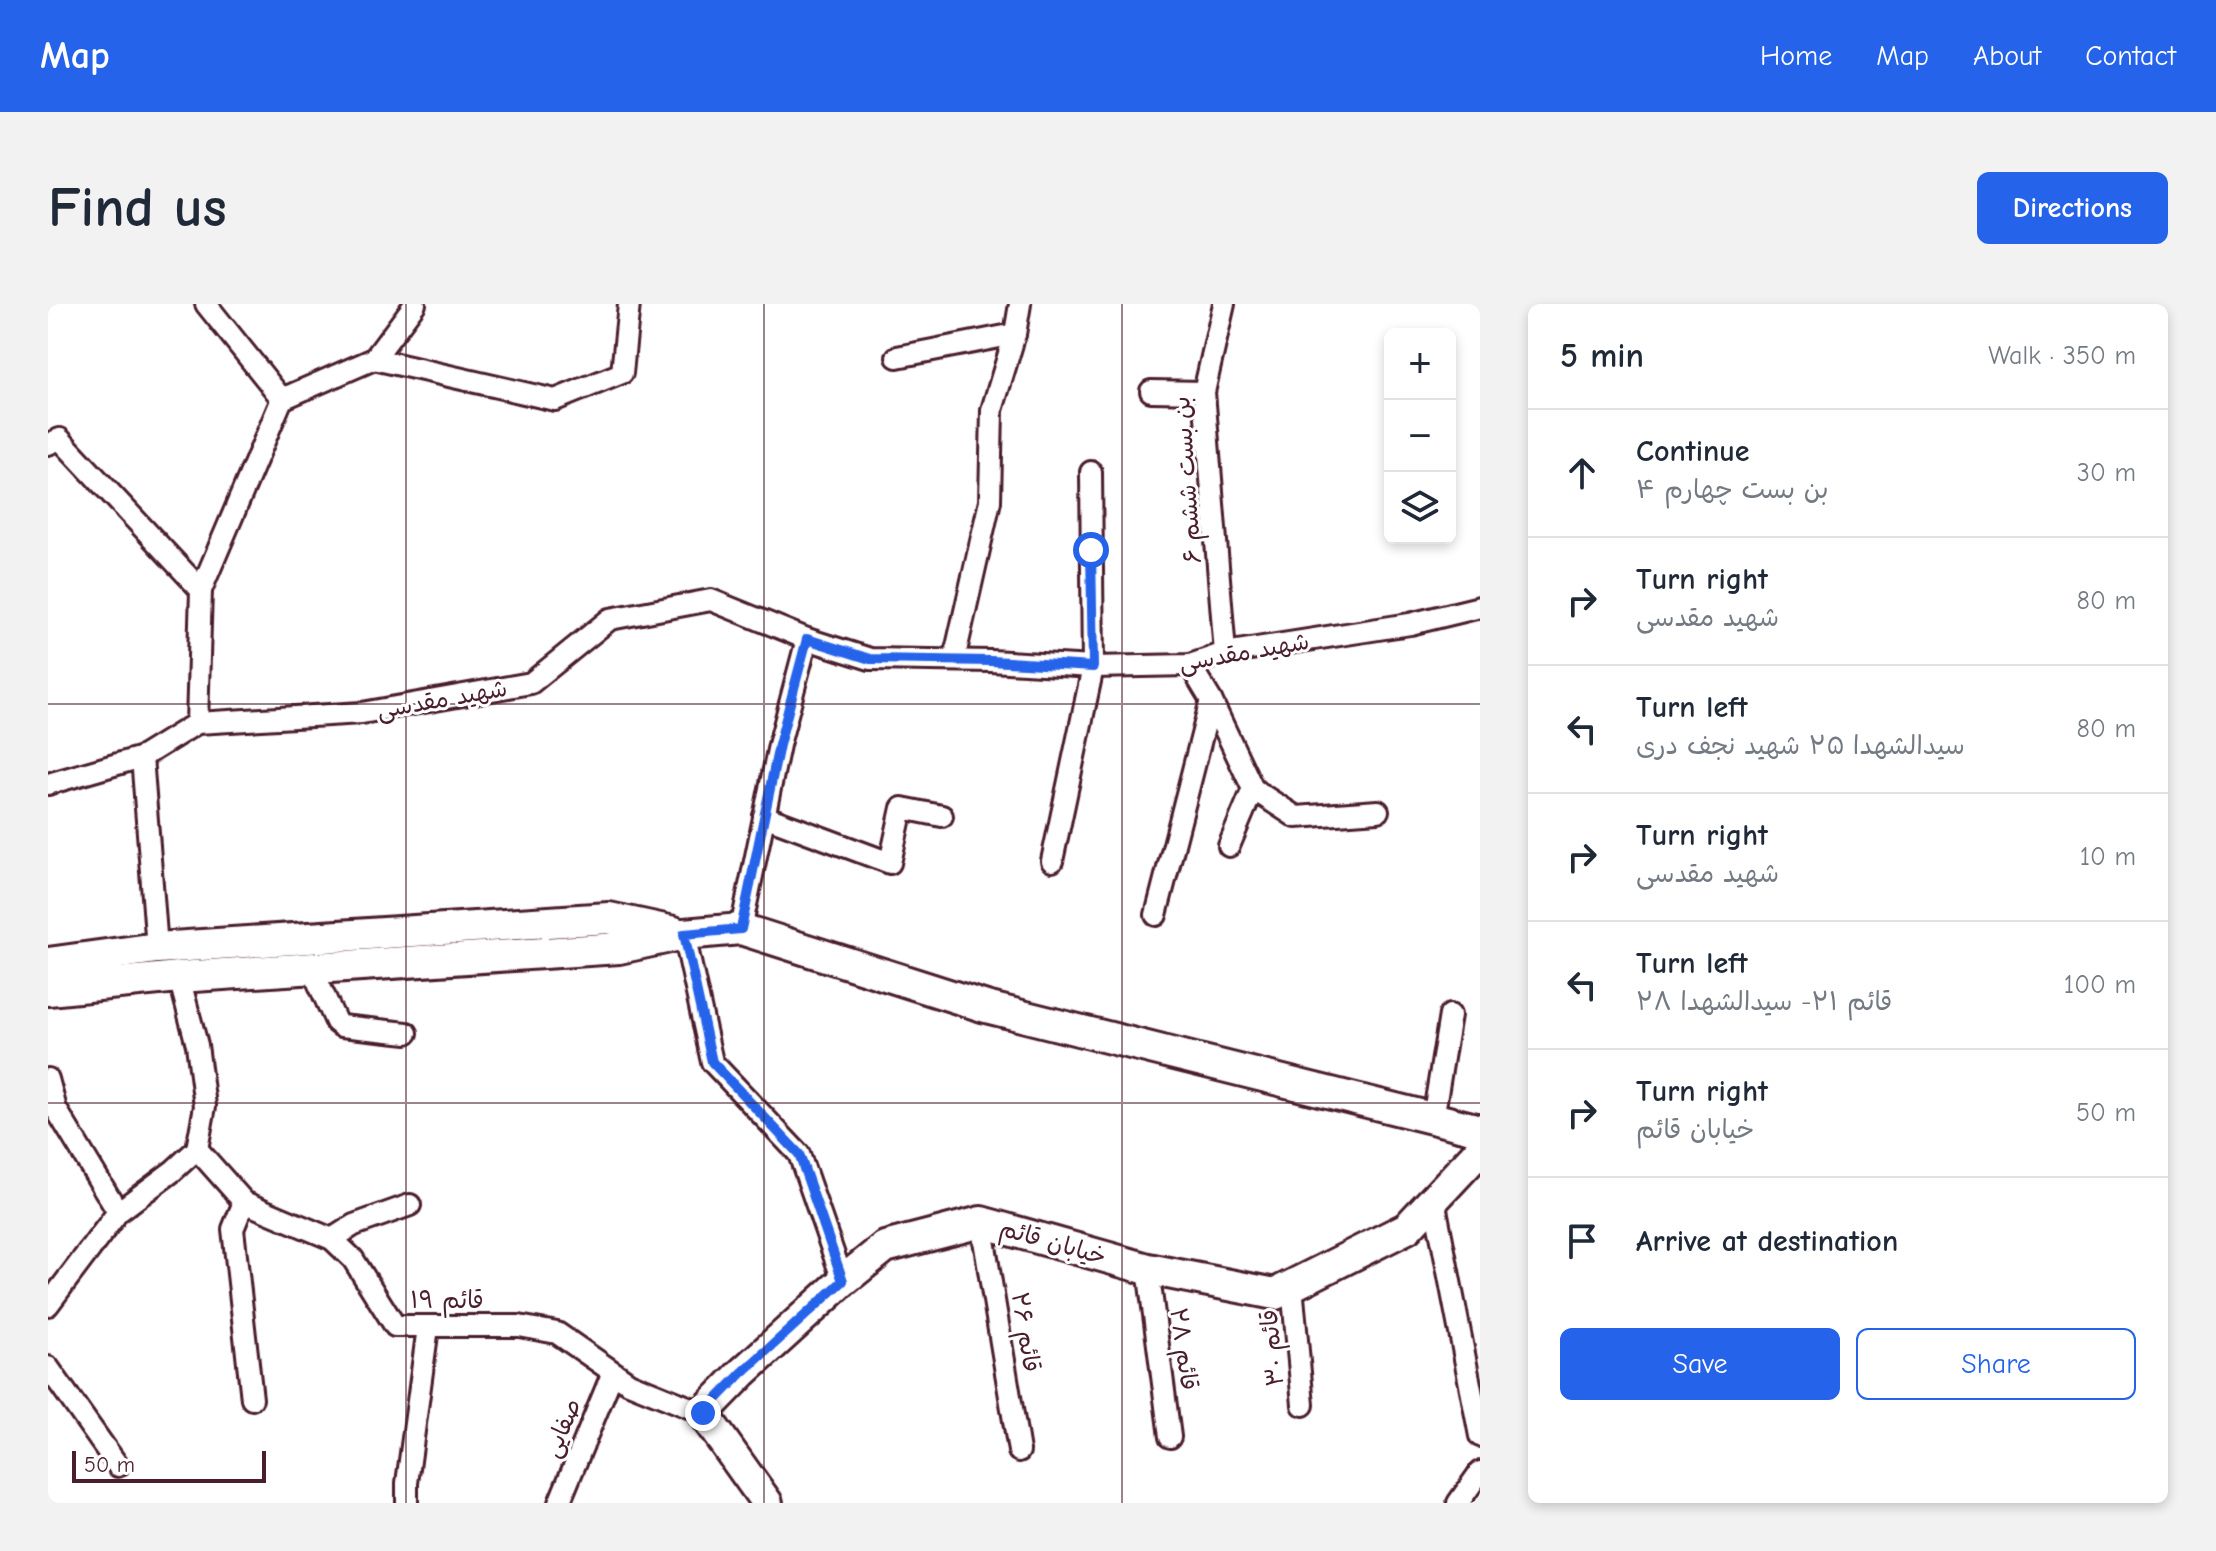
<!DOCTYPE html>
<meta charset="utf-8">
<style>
:root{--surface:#fff;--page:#f2f2f3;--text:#1f2937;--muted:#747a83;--line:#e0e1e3;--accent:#2563eb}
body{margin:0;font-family:"Comic Neue","Playpen Sans Arabic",sans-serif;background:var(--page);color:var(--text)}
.controls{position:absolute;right:24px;top:24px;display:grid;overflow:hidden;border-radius:12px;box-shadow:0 4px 12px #0003}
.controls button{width:72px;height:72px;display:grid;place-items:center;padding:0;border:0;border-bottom:2px solid var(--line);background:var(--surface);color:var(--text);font:40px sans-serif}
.scale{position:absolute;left:24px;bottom:20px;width:194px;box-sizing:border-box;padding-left:8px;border:4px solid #4a1f2b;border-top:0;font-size:22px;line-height:28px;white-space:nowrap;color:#4a1f2b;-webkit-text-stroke:6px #fff;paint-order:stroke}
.stop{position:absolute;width:24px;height:24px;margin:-18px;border:6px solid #2563eb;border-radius:50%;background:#fff}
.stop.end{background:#2563eb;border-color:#fff;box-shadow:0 2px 8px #0008}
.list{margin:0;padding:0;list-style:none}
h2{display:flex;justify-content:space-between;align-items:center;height:104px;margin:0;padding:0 32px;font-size:34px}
h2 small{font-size:26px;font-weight:400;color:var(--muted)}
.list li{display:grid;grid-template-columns:52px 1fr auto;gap:24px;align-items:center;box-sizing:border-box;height:128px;padding:0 32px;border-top:2px solid var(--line)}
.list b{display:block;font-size:30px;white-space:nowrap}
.list p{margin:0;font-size:26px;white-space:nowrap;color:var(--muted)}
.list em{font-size:26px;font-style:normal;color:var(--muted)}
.actions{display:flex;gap:16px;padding:24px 32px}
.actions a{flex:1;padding:18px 0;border:2px solid var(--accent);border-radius:12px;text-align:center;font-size:28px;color:var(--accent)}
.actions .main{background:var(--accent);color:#fff}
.icon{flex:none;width:44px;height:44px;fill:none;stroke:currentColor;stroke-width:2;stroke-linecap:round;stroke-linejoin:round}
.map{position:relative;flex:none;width:1432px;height:1199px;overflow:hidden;border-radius:12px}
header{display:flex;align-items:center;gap:48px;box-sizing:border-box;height:112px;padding:0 40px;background:var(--accent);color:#fff}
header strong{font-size:38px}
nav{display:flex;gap:44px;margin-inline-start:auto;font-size:28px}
.intro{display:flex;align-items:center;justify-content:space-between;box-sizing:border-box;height:192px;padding:0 48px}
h1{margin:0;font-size:56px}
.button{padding:20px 36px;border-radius:12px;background:var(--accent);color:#fff;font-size:28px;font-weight:700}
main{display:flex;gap:48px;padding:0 48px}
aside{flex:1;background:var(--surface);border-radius:12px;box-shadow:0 4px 12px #0003}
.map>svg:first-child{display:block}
</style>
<header>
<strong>Map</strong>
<nav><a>Home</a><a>Map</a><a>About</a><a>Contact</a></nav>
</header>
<div class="intro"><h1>Find us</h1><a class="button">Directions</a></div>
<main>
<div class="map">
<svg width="1432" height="1199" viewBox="0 0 1432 1199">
<rect width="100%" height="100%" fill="#fff"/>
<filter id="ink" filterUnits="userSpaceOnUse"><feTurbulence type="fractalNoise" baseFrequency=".0125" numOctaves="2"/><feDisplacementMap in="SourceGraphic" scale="16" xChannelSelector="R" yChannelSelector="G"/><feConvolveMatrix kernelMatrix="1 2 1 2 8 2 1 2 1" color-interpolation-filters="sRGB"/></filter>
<g filter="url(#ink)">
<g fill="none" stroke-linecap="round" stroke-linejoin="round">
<g stroke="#4a1f2b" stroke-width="26">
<g id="street">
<polyline points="158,0 234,95"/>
<polyline points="1176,0 1156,88 1177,349"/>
<polyline points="849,53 967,30"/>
<polyline points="326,55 507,96 574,69 581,0"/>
<polyline points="1103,87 1156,88"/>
<polyline points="0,140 12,135 153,286"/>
<polyline points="906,356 942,197 944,106 967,30 972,0"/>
<polyline points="1142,361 1163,396 1205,485 1248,513 1330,507"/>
<polyline points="149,419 153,286 234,95 326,55 367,0"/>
<polyline points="94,453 109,644"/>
<polyline points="0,480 94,453 149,419 314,409 483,379 562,315 663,296 759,335 822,355 943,357 1045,363 1142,361 1177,349 1362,320 1432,303"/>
<polyline points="716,512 842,559 854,504 894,512"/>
<polyline points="1181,542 1205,485"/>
<polyline points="1004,557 1045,363 1043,168"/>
<polyline points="1108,611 1163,396"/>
<polyline points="693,625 731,441 759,335"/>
<polyline points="636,630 664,758 751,850 795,977"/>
<polyline points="264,665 288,718 293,722 359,729"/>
<polyline points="0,775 8,805 70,908"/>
<polyline points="1385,815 1402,711"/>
<polyline points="149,845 196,898 284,935 305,955 347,1022 471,1022 509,1029 581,1079 655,1109"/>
<polyline points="1386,895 1432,1132"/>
<polyline points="196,898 185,925 204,1095"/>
<polyline points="933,918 971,1147"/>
<polyline points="284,935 306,921 362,901"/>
<polyline points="1100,965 1122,1133"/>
<polyline points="1244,982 1255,1101"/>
<polyline points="0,1001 70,908 125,867 149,845 157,802 149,741 131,673"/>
<polyline points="0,1063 70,1162"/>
<polyline points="359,1199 359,1179 380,1023"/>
<polyline points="511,1199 565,1068"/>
<polyline points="1410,1199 1432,1168"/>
</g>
</g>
<g stroke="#4a1f2b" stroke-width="36">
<g id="secondary">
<polyline points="0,659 109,644 561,614 626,628"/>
<polyline points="0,686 131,673 571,644 636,630 693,625 938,703 1432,826"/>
<polyline points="719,1199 655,1109 694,1069 795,977 837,943 933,918 1100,965 1227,990 1359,924 1432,846"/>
</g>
</g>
<use href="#street" stroke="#fff" stroke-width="20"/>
<use href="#secondary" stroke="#fff" stroke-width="30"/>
</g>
</g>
<g fill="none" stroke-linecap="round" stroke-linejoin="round" filter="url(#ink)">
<polyline stroke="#2563eb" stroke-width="10" points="655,1109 694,1069 795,977 751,850 664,758 636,630 693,625 731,441 759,335 822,355 943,357 1045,363 1043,246"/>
</g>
<path fill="none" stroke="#4a1f2b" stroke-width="2" stroke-opacity="0.55" d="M358,0V1199M716,0V1199M1074,0V1199M0,400H1432M0,799H1432"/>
<g text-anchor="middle" stroke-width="6" stroke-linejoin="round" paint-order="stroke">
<g font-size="24" fill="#4a1f2b" stroke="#fff">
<text transform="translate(1139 176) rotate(-94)" y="8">بن بست ششم ۶</text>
<text transform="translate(1196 348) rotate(-10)" y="8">شهید مقدسی</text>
<text transform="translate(394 395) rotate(-10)" y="8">شهید مقدسی</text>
<text transform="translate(1005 938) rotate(16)" y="8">خیابان قائم</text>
<text x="399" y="1004">قائم ۱۹</text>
<text transform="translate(978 1028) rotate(81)" y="8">قائم ۲۶</text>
<text transform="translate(1224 1044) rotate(-95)" y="8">قائم ۳۰</text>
<text transform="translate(1136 1045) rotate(82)" y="8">قائم ۲۸</text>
<text transform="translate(514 1124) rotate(-67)" y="8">صفایی</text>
</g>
</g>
</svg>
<div class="controls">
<button>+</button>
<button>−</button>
<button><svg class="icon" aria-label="layers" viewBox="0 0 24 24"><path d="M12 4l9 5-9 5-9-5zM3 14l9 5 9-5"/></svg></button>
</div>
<div class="scale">50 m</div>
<div class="stop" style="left:1043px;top:246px"></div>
<div class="stop end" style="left:655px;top:1109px"></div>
</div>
<aside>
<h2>5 min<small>Walk · 350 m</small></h2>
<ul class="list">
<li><svg class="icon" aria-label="ahead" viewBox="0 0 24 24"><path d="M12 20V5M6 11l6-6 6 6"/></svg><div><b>Continue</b><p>بن بست چهارم ۴</p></div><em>30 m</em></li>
<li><svg class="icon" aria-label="right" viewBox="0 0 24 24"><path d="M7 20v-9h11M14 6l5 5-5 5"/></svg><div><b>Turn right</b><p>شهید مقدسی</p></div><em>80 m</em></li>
<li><svg class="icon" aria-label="left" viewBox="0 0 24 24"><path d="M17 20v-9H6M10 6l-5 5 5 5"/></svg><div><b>Turn left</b><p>سیدالشهدا ۲۵ شهید نجف دری</p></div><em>80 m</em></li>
<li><svg class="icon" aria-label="right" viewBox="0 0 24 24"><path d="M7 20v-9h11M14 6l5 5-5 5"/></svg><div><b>Turn right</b><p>شهید مقدسی</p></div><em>10 m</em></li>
<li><svg class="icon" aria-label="left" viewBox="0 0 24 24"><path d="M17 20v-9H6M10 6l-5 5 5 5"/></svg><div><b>Turn left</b><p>قائم ۲۱- سیدالشهدا ۲۸</p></div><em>100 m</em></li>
<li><svg class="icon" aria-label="right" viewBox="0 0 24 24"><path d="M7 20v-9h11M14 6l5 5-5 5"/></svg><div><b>Turn right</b><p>خیابان قائم</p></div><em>50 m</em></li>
<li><svg class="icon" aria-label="arrive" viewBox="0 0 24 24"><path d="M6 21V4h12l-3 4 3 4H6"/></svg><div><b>Arrive at destination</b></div></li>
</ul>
<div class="actions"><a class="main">Save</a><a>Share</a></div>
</aside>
</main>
